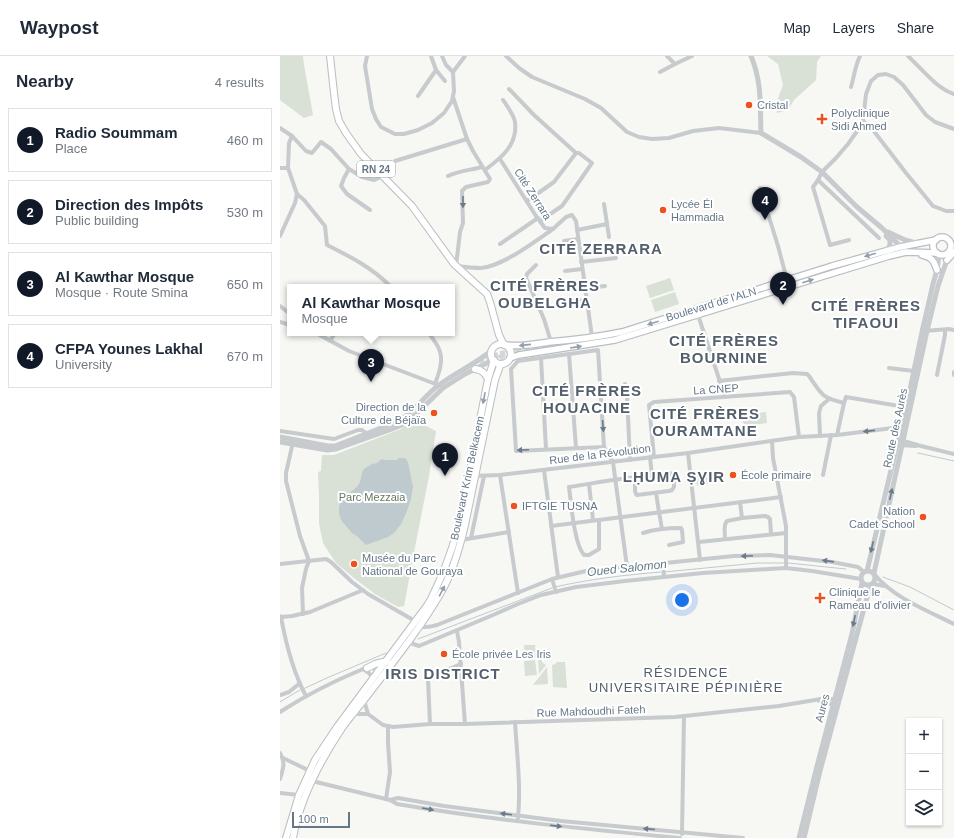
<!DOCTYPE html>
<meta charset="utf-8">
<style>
:root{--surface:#fff;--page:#f6f6f7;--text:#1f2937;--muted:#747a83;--line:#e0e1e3;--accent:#111827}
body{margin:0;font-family:Arial,sans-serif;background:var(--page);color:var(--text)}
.controls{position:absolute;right:12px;bottom:12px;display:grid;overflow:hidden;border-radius:0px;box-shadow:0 1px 3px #0004}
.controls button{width:36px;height:36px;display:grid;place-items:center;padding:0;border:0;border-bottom:1px solid var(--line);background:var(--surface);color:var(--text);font:20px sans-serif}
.scale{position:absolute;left:12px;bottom:10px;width:58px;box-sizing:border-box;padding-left:4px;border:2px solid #657787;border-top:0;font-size:11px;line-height:14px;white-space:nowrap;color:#657787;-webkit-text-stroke:3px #fff;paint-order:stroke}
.you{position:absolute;left:402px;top:544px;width:14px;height:14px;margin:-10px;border:3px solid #fff;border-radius:50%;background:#1a73e8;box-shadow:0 0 0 6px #1a73e833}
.badge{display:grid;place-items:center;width:26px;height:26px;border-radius:50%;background:var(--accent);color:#fff;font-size:13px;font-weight:700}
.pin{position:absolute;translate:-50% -33px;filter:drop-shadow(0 1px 2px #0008)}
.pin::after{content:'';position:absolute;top:21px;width:14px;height:12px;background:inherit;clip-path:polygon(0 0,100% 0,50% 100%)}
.popup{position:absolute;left:7px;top:228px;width:168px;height:52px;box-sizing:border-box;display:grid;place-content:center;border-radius:0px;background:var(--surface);filter:drop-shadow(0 1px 3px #0005);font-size:13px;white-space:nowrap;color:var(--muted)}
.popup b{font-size:15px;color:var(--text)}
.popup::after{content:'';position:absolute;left:50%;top:100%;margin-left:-8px;border:8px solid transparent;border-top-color:var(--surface)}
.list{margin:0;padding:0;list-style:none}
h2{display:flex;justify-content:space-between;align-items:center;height:52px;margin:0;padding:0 16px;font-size:17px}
h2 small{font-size:13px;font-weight:400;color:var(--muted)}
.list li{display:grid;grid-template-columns:26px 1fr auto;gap:12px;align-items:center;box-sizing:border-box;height:64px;margin:0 8px 8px;padding:0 8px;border:1px solid var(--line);border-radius:0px}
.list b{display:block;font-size:15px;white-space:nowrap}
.list p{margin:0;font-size:13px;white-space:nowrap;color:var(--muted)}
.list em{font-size:13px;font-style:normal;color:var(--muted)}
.icon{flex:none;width:22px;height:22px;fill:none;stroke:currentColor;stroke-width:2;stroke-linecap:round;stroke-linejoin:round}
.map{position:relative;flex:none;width:674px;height:782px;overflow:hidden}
header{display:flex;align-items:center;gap:24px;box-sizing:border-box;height:56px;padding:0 20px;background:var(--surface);border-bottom:1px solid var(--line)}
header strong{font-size:19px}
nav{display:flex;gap:22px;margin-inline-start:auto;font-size:14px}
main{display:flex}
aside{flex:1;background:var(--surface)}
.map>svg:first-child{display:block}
</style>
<header>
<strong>Waypost</strong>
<nav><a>Map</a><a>Layers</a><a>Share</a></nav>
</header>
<main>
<aside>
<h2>Nearby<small>4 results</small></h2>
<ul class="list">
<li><span class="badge">1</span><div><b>Radio Soummam</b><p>Place</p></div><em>460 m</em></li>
<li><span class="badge">2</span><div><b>Direction des Impôts</b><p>Public building</p></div><em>530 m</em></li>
<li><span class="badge">3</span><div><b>Al Kawthar Mosque</b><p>Mosque · Route Smina</p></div><em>650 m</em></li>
<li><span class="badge">4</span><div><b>CFPA Younes Lakhal</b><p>University</p></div><em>670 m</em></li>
</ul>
</aside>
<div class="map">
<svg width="674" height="782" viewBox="0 0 674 782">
<rect width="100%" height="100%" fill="#f7f7f4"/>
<g fill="#d9e0d5">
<polygon points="0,0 23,0 24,9 33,59 24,62 0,44"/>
<polygon points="487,0 541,0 537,6 536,24 514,44 508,54 497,57 495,50 503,29 498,8"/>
<polygon points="390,222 394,234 370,242 366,230"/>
<polygon points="395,236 399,248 375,256 371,244"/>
<polygon points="486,356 487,367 464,370 462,359"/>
<polygon points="134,364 156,375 149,420 136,486 124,550 118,551 95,538 74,522 56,507 43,487 39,467 39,440 38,416 41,415 42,399 54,399 121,373"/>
<polygon points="437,414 439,426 417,430 415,417"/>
<polygon points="244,589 255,589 256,602 245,602"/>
<polygon points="258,602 261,603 262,606 266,609 259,618"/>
<polygon points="255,604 257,619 245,620 244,605"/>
<polygon points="277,606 285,606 287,632 273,631 272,609 275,608"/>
<polygon points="267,611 268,628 253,629"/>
</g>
<polygon fill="#bfcacf" points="119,402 125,402 128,406 133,431 131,443 127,455 121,468 115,476 108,481 86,489 77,480 72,477 61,464 59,457 59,450 63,442 77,431 80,426 82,417 84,413 92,408 97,407 102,403 104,404 117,404"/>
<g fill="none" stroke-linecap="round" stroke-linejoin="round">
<g stroke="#bfcacf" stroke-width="1">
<polyline points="638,397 674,405"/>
<polyline points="508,507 566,513"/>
<polyline points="384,516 477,507 505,507"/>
<polyline points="603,521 630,531 674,554"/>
<path d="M275,531C310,523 345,519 381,516"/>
<polyline points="138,583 272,532"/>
<polyline points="23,633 49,621 106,597"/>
<polyline points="0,646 20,634"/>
</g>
<polyline stroke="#d2d7d9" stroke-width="5" stroke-dasharray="5 2.5" stroke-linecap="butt" points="199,305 219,298 229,296"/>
<path stroke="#d2d7d9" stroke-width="6" stroke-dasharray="6 3" stroke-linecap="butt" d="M212,319C216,309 218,300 229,296L276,288L285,286"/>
<g stroke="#b9bec3" stroke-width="8">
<g id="secondary">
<circle cx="662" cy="190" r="9"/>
<path d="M642,199C652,201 654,205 657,214"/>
<polyline points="667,204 674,196"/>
<path d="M226,289C240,291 255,288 269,286C294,284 318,281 342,276L552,210L620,191L656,184"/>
<polyline points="230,302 239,299 335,284 609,200 626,196 657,197"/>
</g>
</g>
<g stroke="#babec2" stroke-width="8">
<g id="primary">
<polyline points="50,0 54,37 56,53 59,65 66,77 81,98 132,150 174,208 207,238 210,246 219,279 224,289"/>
<circle cx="221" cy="298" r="10"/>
<path d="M195,313C202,314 205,317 208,323"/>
<polyline points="87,612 95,608 107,605"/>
<polyline points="6,782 19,739 35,704 57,671 123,582 146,551 151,543 163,517 173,489 183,450 208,323 214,304"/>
<path d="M13,782C20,742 40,705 62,672C69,662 77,653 84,644C110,610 137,577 159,540C172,519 179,494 185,469L215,324L220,310L222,308"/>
</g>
</g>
<g stroke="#c7cbce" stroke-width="4">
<polyline points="87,0 85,10 92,53 96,63 101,71 115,78 124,78 138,74 152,67 164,57 172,45 174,35 173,16 185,0"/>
<polyline points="162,0 166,9 173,16"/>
<polyline points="226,0 239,12 252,21 305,43 321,52 347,76 359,81 372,83 389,82 413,75 439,72 481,77"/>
<polyline points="387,0 395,8 412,0"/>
<path d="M628,0C642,13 656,32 674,38"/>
<polyline points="156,14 165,25"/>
<polyline points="380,16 395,8"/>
<path d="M571,31C574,21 575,10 580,0"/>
<polyline points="229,33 254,59 296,97 274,126 247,145"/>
<polyline points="138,40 156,14 151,0"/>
<path d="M173,41L187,83L193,95L210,123L208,126L186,131L182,135L183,167L180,176L176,210C184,211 193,212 201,212C223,210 254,186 273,173"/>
<polyline points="583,65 593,74 626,117 653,150 666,155 674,155"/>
<polyline points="0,72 12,80"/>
<polyline points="220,103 256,160 265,172 273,173 286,161 292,159 296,165 312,281"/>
<polyline points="115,105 187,83"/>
<polyline points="0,112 8,112"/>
<polyline points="69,113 64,122 61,130 67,138 90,154"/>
<path d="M205,114C221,102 238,89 235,66C234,59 227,50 223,44"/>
<path d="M103,120L94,124L82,121L69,113L51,93L41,86L32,97L26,95L12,80L9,87L8,112L17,138L24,144L45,170L47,189C69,200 93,212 111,231"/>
<path d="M168,120C178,115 191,114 202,111"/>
<polyline points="538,124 599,182"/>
<polyline points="480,132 498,190 507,224"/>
<polyline points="324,148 329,181"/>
<polyline points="260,165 282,150 294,133 312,107 299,97 296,97"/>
<polyline points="297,174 327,168"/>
<polyline points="0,180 15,147 17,138"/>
<polyline points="569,184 550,189 533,131 538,124 542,116 556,102 568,88 580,71 583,65 586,38 591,25 598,19 606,18 614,21 623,29 646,59 655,66 674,73"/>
<polyline points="284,185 298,183"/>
<polyline points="220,188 258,162"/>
<polyline points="301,206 336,202"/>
<polyline points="256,209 247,218 246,222 264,263 271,286"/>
<polyline points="285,215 302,213"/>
<polyline points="305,233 325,230"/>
<polyline points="293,245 307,244"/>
<polyline points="0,250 10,258"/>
<polyline points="418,259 445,341"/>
<polyline points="0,266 10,269"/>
<polyline points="645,275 669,273 674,274"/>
<polyline points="36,277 69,295 158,329"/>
<path d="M149,277C152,282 157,288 159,293C164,304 159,317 155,328"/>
<polyline points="50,285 55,277"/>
<polyline points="289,298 296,392"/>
<polyline points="261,302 266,393"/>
<polyline points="609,312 634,315"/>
<polyline points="657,319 665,279 665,274"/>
<polyline points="674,319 674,316"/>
<path d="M439,325L494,319L513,317L527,318L529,320C542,339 541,341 564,347"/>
<polyline points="345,328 347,339 350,404"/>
<polyline points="0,375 54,383 78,374 82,374 87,378"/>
<polyline points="557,379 564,347 566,341 625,351"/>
<polyline points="540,380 539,357 541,350 549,343"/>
<polyline points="620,384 641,390 674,398"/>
<polyline points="492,385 493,402 506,470 506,512"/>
<polyline points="13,386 6,417 6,425 20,480 29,505 26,513 22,532 23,558"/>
<polyline points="619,389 636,390"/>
<polyline points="324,391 236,395 231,313 238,305 318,294 324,391 333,406 347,511"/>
<polyline points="408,397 420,504"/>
<polyline points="370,401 372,420"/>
<polyline points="374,401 369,349 374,346 510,336 514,341 519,381"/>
<polyline points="264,414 278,521"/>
<polyline points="220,419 238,537"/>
<polyline points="543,419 551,379"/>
<polyline points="193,420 220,419 408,397 519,381 557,379 621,371"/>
<polyline points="309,428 313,464"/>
<polyline points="376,437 379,456 382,473"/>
<polyline points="460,446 462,462 485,460 488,461 490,463 491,478"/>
<path d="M319,464V493L309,499H304C294,488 291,446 289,431C304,429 319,426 333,424C352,421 371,420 390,417C395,420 394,426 394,431L392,434L389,435L357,439L356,438L355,435V421"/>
<polyline points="271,470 501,441"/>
<path d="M363,477C375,473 388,472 401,472L402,474L403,486L389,489"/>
<polyline points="191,482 204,420"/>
<path d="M445,482C445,477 443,469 447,465L462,462"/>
<polyline points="181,484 229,476"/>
<polyline points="419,486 506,477"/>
<path d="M0,508L46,503L51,506L72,526L88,538L135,565C140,574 148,571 157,569L272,523L306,515L454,500L490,499L552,506L578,511L584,516"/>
<polyline points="383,508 384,521"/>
<path d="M595,519C614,542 648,555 674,568"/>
<polyline points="272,523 276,536"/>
<polyline points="593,528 605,530"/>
<polyline points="0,560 1,561 12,560 30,556 83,534"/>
<path d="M1,561C6,588 13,616 26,640"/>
<polyline points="177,575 179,586 185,668"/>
<polyline points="128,586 139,590 213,559 238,548 261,539 296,531 345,525 423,517 489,513 506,512 532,515 581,523"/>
<polyline points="83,613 89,617 93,623"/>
<polyline points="0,639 9,636 20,627"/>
<polyline points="84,644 88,658"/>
<polyline points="539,645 556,649"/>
<path d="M0,656C26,639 54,625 83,613C89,611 95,611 99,617"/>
<polyline points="73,658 88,658 103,669 113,671 150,668 185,668 395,661 499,650 547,642 557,644"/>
<path d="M235,666C237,698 241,731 238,762"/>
<polyline points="150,668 148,623 149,621 181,608"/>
<path d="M0,697C6,707 3,713 0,723"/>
<polyline points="3,702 30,715"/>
<path d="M32,725L110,744L117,748C211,764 305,773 400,782"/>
<polyline points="0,737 19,739"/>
<polyline points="106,743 110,716 108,687 108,670"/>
<polyline points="110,744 118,742 164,750 281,765 463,782"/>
<polyline points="402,778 404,660"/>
</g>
<g stroke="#c7cbce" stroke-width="5">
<path d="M471,0C482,26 480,49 481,77L521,101L542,116L577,151L602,172L623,193"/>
<polyline points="608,176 625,184 636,187"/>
<polyline points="606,180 610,184 610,189 607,194"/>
<path d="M0,381L48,390H55L114,367C135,358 142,341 159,329C176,316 196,308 212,294"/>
<polyline points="0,386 47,394 56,393 112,373 124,368 133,361 163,332 185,318 213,304"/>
<circle cx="588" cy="522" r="7"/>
<polyline points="587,515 628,343 642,276 653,228 657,214 659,199"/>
<polyline points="594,517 647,275 658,230 667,204 669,196"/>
<polyline points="519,782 536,714 572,578 582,527"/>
<polyline points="524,782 540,715 586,545 591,529"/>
</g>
<use href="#secondary" stroke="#fff" stroke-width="5.5"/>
<use href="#primary" stroke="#fff" stroke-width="6"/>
</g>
<defs><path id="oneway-solid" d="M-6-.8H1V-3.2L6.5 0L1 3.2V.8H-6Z"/></defs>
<g fill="#6a7b8b">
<use href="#oneway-solid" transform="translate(183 146) rotate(90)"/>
<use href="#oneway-solid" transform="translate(323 370) rotate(86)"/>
<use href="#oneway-solid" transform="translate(589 375) rotate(174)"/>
<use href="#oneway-solid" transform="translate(243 394) rotate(177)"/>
<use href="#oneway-solid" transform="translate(611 438) rotate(-78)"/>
<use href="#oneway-solid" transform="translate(592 491) rotate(103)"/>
<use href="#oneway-solid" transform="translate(467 500) rotate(178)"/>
<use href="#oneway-solid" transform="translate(548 505) rotate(-172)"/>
<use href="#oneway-solid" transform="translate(574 565) rotate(102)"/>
<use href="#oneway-solid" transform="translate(148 753) rotate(10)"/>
<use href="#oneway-solid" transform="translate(226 758) rotate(-173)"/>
<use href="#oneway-solid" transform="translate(276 770) rotate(7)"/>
<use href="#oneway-solid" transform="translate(369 773) rotate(-175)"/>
</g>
<g fill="#93a0ab">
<use href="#oneway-solid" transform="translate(590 199) rotate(164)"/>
<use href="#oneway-solid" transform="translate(528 225) rotate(-17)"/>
<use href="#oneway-solid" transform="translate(373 267) rotate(163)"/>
<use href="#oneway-solid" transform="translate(245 289) rotate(174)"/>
<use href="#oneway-solid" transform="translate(296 291) rotate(-9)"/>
<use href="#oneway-solid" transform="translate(204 342) rotate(101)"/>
<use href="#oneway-solid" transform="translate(162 535) rotate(-62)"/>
</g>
<g fill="#ed511e" stroke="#fff" stroke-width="1.5">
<circle cx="469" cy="49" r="4"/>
<path d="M540 57h4v4h4v4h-4v4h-4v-4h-4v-4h4z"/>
<circle cx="383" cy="154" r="4"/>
<circle cx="154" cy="357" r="4"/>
<circle cx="453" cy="419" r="4"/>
<circle cx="234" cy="450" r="4"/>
<circle cx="643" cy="461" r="4"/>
<circle cx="74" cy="508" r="4"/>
<path d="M538 536h4v4h4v4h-4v4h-4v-4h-4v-4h4z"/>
<circle cx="164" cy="598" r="4"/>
</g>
<g text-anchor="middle" stroke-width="4" stroke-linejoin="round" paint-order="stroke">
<rect fill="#fff" stroke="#93a0ab" stroke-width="1" x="77" y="105" width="38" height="16" rx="3"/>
<g font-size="10" font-weight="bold" fill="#657787">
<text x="96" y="117">RN 24</text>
</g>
<g font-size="11" fill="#657787" stroke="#fff" text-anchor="start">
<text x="477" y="53">Cristal</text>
<text x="551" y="61">Polyclinique<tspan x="551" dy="13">Sidi Ahmed</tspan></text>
<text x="391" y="152">Lycée Él<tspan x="391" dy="13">Hammadia</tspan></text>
<text x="146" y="355" text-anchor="end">Direction de la<tspan x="146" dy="13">Culture de Béjaïa</tspan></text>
<text x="461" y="423">École primaire</text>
<text x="242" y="454">IFTGIE TUSNA</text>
<text x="635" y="459" text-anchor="end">Nation<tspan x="635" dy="13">Cadet School</tspan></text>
<text x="82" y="506">Musée du Parc<tspan x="82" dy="13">National de Gouraya</tspan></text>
<text x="549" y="540">Clinique le<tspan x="549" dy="13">Rameau d'olivier</tspan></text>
<text x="172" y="602">École privée Les Iris</text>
</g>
<g font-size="11" fill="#657787" stroke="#fff">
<text transform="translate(253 138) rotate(57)" y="4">Cité Zerrara</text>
<text transform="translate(431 248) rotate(-17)" y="4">Boulevard de l'ALN</text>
<text transform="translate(436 333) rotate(-4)" y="4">La CNEP</text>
<text transform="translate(615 372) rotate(-78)" y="4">Route des Aurès</text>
<text transform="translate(320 398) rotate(-7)" y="4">Rue de la Révolution</text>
<text transform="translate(187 422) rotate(-78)" y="4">Boulevard Krim Belkacem</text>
<text transform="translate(542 652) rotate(-75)" y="4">Aures</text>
<text transform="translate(311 655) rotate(-2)" y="4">Rue Mahdoudhi Fateh</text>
</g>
<g font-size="11" fill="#657960" stroke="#fff">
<text x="92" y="445">Parc Mezzaia</text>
</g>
<g font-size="12" font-style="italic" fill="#607983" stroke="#fff">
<text transform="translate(347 512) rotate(-6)" y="4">Oued Salomon</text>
</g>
<g font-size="13" letter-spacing="1" fill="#53606c" stroke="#fff">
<text x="406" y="621">RÉSIDENCE<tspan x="406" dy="15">UNIVERSITAIRE PÉPINIÈRE</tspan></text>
</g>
<g font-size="15" font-weight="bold" letter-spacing="1" fill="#53606c" stroke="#fff">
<text x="321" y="198">CITÉ ZERRARA</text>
<text x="265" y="235">CITÉ FRÈRES<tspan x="265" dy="17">OUBELGHA</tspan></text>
<text x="586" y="255">CITÉ FRÈRES<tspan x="586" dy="17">TIFAOUI</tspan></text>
<text x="444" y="290">CITÉ FRÈRES<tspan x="444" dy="17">BOURNINE</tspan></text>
<text x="307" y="340">CITÉ FRÈRES<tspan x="307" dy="17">HOUACINE</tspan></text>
<text x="425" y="363">CITÉ FRÈRES<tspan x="425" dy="17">OURAMTANE</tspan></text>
<text x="394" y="426">LḤUMA ṢƔIR</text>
<text x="163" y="623">IRIS DISTRICT</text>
</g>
</g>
</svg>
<div class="controls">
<button>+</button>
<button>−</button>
<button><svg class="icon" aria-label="layers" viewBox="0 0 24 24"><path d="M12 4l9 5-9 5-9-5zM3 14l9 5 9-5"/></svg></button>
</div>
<div class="scale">100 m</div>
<div class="you"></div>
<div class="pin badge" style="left:165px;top:420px">1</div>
<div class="pin badge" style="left:503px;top:249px">2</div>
<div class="pin badge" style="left:91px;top:326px">3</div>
<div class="popup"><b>Al Kawthar Mosque</b>Mosque</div>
<div class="pin badge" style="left:485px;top:164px">4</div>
</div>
</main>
